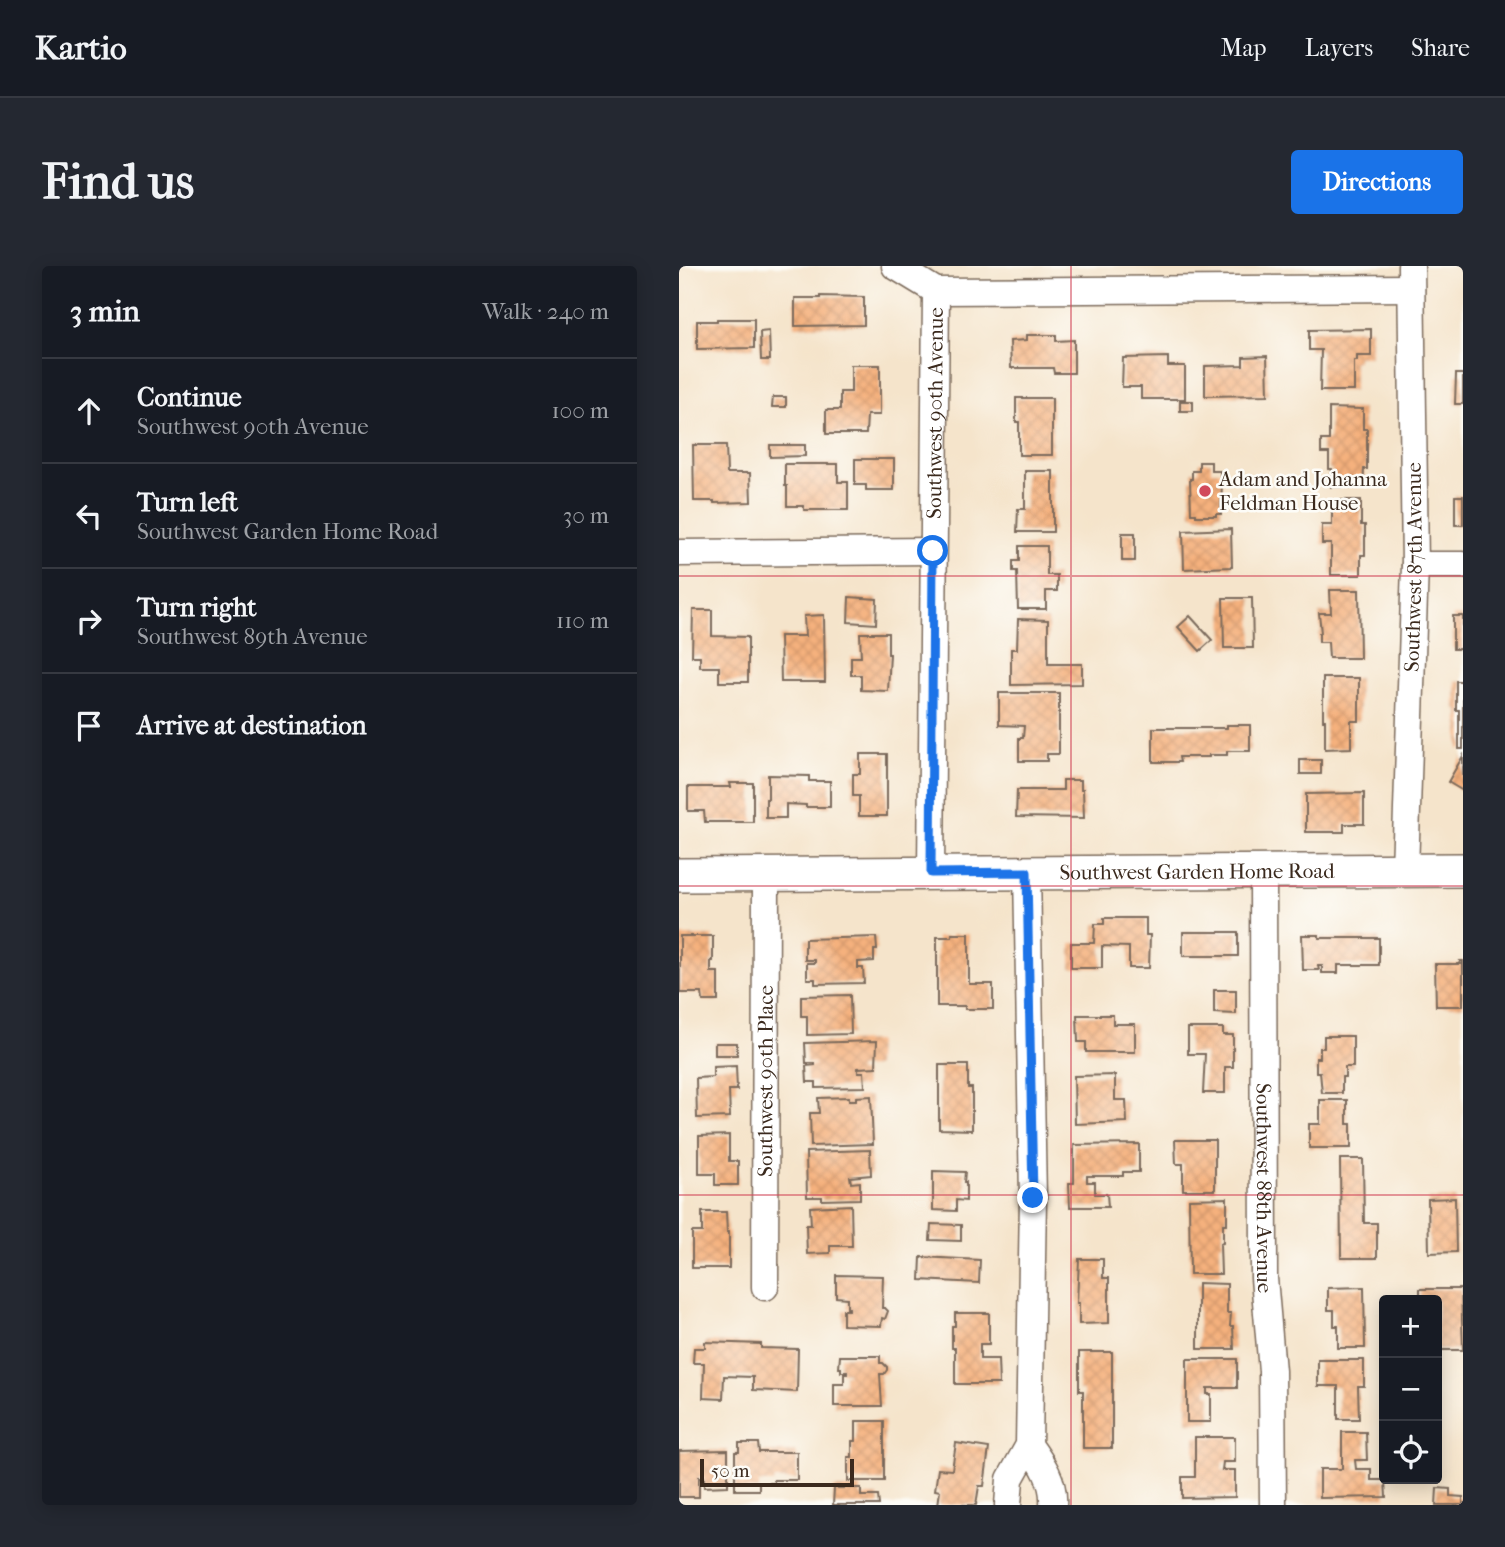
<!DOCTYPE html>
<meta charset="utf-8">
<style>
:root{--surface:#171b24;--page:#242831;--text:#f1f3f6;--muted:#9ea1a6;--line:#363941;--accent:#1a73e8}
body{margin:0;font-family:"IM FELL French Canon",serif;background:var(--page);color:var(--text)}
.controls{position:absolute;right:21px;bottom:21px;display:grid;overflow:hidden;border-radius:7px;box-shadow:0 4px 18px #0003}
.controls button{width:63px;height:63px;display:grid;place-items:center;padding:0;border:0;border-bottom:2px solid var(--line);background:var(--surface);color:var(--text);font:35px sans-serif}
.scale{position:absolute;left:21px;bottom:18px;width:154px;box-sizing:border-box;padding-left:7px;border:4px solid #3b2a1e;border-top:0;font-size:19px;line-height:24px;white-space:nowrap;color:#3b2a1e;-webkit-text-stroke:5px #fdfcf7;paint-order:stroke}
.stop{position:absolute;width:21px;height:21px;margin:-16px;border:5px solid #1a73e8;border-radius:50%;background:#fff}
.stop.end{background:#1a73e8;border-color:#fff;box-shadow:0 2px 7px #0008}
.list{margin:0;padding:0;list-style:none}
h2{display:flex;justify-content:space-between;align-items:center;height:91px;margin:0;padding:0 28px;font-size:30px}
h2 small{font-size:23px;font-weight:400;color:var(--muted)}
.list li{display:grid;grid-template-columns:46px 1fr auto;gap:21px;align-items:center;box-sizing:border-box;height:105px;padding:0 28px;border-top:2px solid var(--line)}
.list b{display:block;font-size:26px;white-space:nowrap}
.list p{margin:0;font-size:23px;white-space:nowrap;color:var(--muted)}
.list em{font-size:23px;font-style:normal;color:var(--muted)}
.icon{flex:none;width:38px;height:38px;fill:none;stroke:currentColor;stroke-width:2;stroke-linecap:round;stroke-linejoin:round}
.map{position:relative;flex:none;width:784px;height:1239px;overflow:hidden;border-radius:7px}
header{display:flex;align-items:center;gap:42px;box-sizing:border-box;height:98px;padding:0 35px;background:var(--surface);border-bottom:2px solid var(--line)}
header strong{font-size:33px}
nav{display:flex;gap:38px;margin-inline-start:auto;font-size:24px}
.intro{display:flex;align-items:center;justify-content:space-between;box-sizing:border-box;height:168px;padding:0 42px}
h1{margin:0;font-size:49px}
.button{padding:18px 32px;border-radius:7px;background:var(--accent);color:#fff;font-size:24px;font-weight:700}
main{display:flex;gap:42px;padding:0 42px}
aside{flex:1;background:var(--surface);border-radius:7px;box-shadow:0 4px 18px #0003}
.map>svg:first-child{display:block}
</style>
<header>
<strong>Kartio</strong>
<nav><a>Map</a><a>Layers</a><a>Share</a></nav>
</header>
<div class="intro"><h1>Find us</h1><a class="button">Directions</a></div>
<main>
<aside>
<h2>3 min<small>Walk · 240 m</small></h2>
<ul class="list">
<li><svg class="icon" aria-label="ahead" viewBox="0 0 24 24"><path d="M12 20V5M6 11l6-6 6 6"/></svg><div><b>Continue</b><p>Southwest 90th Avenue</p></div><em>100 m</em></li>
<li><svg class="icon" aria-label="left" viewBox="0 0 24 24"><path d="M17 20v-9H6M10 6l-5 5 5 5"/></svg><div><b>Turn left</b><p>Southwest Garden Home Road</p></div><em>30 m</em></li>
<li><svg class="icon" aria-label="right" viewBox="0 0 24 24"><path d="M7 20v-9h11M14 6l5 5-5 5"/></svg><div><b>Turn right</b><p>Southwest 89th Avenue</p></div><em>110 m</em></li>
<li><svg class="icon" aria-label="arrive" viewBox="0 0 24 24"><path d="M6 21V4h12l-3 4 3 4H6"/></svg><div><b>Arrive at destination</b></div></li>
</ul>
</aside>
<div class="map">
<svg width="784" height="1239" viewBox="0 0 784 1239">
<defs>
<pattern id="building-cross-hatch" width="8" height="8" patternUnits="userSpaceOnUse" patternTransform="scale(1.75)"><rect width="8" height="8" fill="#f5b17d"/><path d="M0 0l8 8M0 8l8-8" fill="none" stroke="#d3986c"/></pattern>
</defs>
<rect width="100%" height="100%" fill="#fdfcf7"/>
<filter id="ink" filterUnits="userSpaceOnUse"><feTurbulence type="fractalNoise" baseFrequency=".0143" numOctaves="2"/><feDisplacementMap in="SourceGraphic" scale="14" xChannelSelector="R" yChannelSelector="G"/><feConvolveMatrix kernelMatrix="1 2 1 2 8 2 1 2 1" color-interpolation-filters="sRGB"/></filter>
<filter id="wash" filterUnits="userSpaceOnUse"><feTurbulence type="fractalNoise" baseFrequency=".00686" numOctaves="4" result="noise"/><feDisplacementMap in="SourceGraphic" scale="28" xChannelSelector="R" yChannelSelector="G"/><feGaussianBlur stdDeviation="1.57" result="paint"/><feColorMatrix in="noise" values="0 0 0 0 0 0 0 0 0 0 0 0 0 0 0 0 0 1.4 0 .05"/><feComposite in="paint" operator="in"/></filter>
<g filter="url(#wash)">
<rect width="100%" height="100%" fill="#f5e4cb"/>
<g id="blocks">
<g fill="url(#building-cross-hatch)">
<polygon points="141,30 185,31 185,59 116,60 116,32 141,32"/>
<polygon points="38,53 75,53 75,82 18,83 18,55 38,55"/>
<polygon points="692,63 692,90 678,90 678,95 675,95 675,125 641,125 642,84 630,84 630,64"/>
<polygon points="90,65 91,94 82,94 81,66"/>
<polygon points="348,69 377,69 377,75 395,74 395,107 375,107 374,102 332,102 331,75 348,74"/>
<polygon points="588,90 589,129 526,130 526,100 564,99 564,91"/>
<polygon points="489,91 489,100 506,100 506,133 462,133 462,121 443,121 444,92"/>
<polygon points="172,99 201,99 201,149 188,149 187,168 147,168 147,144 161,144 161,126 172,126"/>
<polygon points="777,108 784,108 784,138 776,138"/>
<polygon points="94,131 107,131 107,141 93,141"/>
<polygon points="337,132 373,132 373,189 340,189 340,156 337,156"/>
<rect x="501" y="135" width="13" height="10"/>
<polygon points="650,142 684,143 684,163 688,163 688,203 685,203 684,221 652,221 653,203 650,203 650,187 642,187 642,174 650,174"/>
<polygon points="14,179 47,179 48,207 71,207 72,236 35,237 35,235 15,235"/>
<polygon points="91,179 126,179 126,190 91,191"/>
<polygon points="176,193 215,193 215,224 187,224 187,219 176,219"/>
<polygon points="520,196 532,196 532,205 541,205 541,212 543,212 542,248 537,248 537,250 517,250 517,248 512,248 511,213 513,213 513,205 520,205"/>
<polygon points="106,198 159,198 159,216 169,216 169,244 125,244 125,240 108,240 108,220 106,220"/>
<polygon points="346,205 374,205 374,266 338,266 339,243 346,243"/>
<rect x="776" y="230" width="8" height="29"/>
<polygon points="653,234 682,234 682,259 686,259 686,289 682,289 682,309 652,309 652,278 643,278 643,259 653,259"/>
<polygon points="552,263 553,301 505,303 504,265"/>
<rect x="443" y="267" width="13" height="28"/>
<polygon points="340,280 368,280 368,309 378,309 378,325 367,325 367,343 339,343 338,305 334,305 334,295 340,295"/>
<polygon points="651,324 680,324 681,392 650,392 649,376 640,376 640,367 642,367 640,347 652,347"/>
<polygon points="170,331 198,333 197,358 169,356"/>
<polygon points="544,332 573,332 574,382 545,382"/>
<polygon points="14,344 33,344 33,370 69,371 69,416 40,416 40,401 21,401 21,390 13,390"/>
<polygon points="145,349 146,416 102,416 101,370 126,370 125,350"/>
<polygon points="511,350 533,374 521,385 499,361"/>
<rect x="774" y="350" width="10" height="33"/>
<polygon points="339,353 369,354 369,398 403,398 403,418 332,419 332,383 338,383"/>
<polygon points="181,367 209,367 209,388 211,388 209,425 182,424 182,409 172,409 172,391 182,391"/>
<polygon points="644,412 680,412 680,455 672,455 672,482 646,483 646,454 644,454"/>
<polygon points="777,415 784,415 784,483 780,483 780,444 777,444"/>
<polygon points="320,427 380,427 380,488 368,488 368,495 340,495 340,472 344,472 345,460 320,459"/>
<polygon points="548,459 571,459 571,485 548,485 548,489 530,489 530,491 500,491 501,496 474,496 474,462 548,462"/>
<polygon points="181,488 208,488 208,550 180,550 180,530 174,530 174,508 181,508"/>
<polygon points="784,490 784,525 769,516"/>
<rect x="621" y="494" width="21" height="14"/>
<polygon points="89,509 130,510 130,515 151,515 151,541 127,541 127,539 107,538 107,552 87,552 87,533 89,533"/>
<polygon points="384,514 402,514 402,523 404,523 405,552 337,551 338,524 384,524"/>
<polygon points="51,517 74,517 74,556 26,556 25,545 9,545 9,521 52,521"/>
<polygon points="685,527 685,558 665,558 665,566 627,566 627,528"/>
<polygon points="425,652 467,652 467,669 471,669 470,702 450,702 450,681 423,680 423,702 392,702 392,677 415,677 416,658 425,658"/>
<rect x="504" y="666" width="55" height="24"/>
<polygon points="273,668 290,668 290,718 314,718 314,743 286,743 286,740 258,740 258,671 273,671"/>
<polygon points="623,669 640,669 640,672 700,672 700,699 659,699 659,707 643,707 643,700 639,700 640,704 624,704"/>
<polygon points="1,670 34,670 34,695 32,695 32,706 39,706 39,735 24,735 23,727 1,727"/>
<polygon points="197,671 198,684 195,684 195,695 179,696 179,702 184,702 185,717 136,718 136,713 128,713 128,697 136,697 136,694 126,694 126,673"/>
<polygon points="781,695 784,695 784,740 757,740 756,698 782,698"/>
<polygon points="535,724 557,724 557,748 535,747"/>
<polygon points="171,729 172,768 128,769 128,750 122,750 122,730"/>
<polygon points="398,749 434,749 434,758 456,758 456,786 407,786 407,776 399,776"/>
<polygon points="509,762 544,762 544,769 554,769 554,801 546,801 546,827 524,827 526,788 509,788"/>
<polygon points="645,770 674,770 674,801 666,801 666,811 663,811 663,827 643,827 641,806 637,806 637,792 641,792 641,782 645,782"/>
<polygon points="198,775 197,801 179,802 179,806 185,806 186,821 137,822 137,816 128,816 127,800 136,799 136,797 127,797 126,777"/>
<rect x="36" y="777" width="22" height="12"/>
<polygon points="260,799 289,799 289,822 293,822 293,864 260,863"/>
<polygon points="57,800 58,824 50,824 51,851 18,852 17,812 34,811 34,801"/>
<polygon points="436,809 436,834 447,834 448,856 396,858 395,810"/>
<polygon points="192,830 194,878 132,880 131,847 140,847 139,832 170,831 170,834 177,834 177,831"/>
<polygon points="641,834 668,834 668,858 672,858 672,882 630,882 630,858 641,858"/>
<polygon points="50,869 50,895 59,895 59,919 36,919 36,908 20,908 20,870"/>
<polygon points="496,874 536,874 536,924 504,924 504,898 497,898"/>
<polygon points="460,878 460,906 444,906 444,910 408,910 408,916 416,916 416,928 428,928 429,941 391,941 390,917 395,917 395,879"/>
<polygon points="191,884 192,909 171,911 172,917 181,916 181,933 143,934 143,931 128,931 127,886"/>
<polygon points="661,893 684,893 685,957 698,957 698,992 662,992"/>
<polygon points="254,905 286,906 285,916 287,916 287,935 277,934 277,945 254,944"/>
<polygon points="548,932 548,958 544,958 544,977 541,978 542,1008 511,1008 510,933"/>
<polygon points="776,932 777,986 750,987 749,933"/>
<polygon points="172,939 173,980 151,980 151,987 128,988 127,959 132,959 131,941"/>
<polygon points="23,946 47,946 48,966 50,966 50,1002 13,1002 13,966 23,966"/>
<polygon points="252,958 282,959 282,975 251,974"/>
<polygon points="242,991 301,994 300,1017 241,1014"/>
<polygon points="400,993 424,993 424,1012 430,1012 430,1057 400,1058 400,1037 398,1037"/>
<polygon points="157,1009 204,1010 203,1042 206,1042 209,1045 206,1053 203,1052 202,1060 164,1059 164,1044 170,1044 170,1042 168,1042 168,1032 157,1031"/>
<polygon points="519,1017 548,1018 548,1047 552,1047 551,1060 554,1060 555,1083 519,1083"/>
<polygon points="685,1021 686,1082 659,1082 659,1060 655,1060 655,1044 649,1044 649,1022"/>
<polygon points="741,1023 782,1023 784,1084 758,1084 758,1034 741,1034"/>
<polygon points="276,1047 310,1047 310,1078 301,1078 301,1093 319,1093 320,1118 276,1118 276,1082 273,1082 273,1060 276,1060"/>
<polygon points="26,1076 82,1078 82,1082 119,1083 118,1126 74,1124 74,1111 45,1110 44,1133 24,1132 25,1097 14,1097 15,1082 26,1082"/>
<polygon points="400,1086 433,1086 433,1182 404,1182 404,1125 400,1125"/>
<polygon points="161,1090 201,1090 201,1097 204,1097 208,1101 208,1104 205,1108 201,1108 203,1140 155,1140 155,1118 165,1118 165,1108 168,1108 168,1106 162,1106 162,1102 160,1102"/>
<polygon points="508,1093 558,1093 558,1122 528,1122 528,1128 532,1128 532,1156 508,1156"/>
<polygon points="639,1094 685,1094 685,1120 679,1120 680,1153 659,1153 659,1120 639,1120"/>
<polygon points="177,1155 205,1155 205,1215 169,1215 169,1191 173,1191 173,1175 177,1175"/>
<polygon points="663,1166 687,1166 688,1194 676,1194 677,1203 692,1203 692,1214 706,1214 707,1231 641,1232 641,1203 663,1203"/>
<polygon points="516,1171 556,1171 556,1196 544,1196 543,1204 556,1204 556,1231 503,1232 503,1211 516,1211"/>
<polygon points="60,1177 79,1177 80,1186 118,1186 118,1214 95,1214 95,1217 80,1217 80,1224 56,1224 56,1186 60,1186"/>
<polygon points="277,1177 310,1182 305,1220 300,1220 297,1239 259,1239 261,1225 256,1224 259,1203 273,1204"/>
<polygon points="49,1184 49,1220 25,1221 25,1211 20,1211 20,1231 0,1231 0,1185"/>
<polygon points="155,1222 182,1222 182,1230 199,1230 200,1239 154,1239"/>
<polygon points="758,1222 771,1223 771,1230 784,1231 784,1239 757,1239"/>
</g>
</g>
</g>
<g filter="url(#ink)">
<use href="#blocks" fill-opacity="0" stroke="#7c6b5b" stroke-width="2"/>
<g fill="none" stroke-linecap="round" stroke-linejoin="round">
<g stroke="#7c6b5b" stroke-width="29">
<g id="minor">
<polyline points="216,0 257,25 732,22"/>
<polyline points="0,287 254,285"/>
<polyline points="736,299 784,299"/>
<path id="s1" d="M726,604L736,299L732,0"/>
<path id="s2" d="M584,605L585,1012L593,1105L594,1239"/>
<path id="s3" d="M252,607L257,25"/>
<path id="s4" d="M86,1021L87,608"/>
<path d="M350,1179C363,1197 376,1216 374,1239"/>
<polyline points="329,1239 331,1213 350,1179 354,932 348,606"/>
</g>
</g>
<g stroke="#7c6b5b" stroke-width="36">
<g id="major">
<path id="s5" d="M0,609L784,604"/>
</g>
</g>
<use href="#minor" stroke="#fff" stroke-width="26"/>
<use href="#major" stroke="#fff" stroke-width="33"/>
</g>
</g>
<g fill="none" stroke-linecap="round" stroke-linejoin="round" filter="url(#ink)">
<polyline stroke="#1a73e8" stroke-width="9" points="254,285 252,607 348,606 354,932"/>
</g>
<path fill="none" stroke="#d1495b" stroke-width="2" stroke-opacity="0.55" d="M392,0V1239M0,310H784M0,620H784M0,929H784"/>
<circle fill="#d1495b" stroke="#fdfcf7" stroke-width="2.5" cx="526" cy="225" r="7"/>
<g text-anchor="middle" stroke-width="5" stroke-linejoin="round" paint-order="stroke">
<g font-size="21" fill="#3b2a1e" stroke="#fdfcf7">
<text dy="7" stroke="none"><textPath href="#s3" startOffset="460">Southwest 90th Avenue</textPath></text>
<text dy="7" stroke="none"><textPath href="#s1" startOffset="303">Southwest 87th Avenue</textPath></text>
<text dy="7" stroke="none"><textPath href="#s5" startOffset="518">Southwest Garden Home Road</textPath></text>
<text dy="7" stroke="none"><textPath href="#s4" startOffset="206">Southwest 90th Place</textPath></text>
<text dy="7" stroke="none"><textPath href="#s2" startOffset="317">Southwest 88th Avenue</textPath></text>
</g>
<g font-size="21" fill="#3b2a1e" stroke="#fdfcf7" text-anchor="start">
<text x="540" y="220">Adam and Johanna<tspan x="540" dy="24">Feldman House</tspan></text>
</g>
</g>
</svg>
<div class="controls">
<button>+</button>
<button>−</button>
<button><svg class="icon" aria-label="locate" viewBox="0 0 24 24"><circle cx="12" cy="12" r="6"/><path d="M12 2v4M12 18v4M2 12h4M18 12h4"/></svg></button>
</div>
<div class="scale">50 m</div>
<div class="stop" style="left:254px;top:285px"></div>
<div class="stop end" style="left:354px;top:932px"></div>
</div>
</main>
